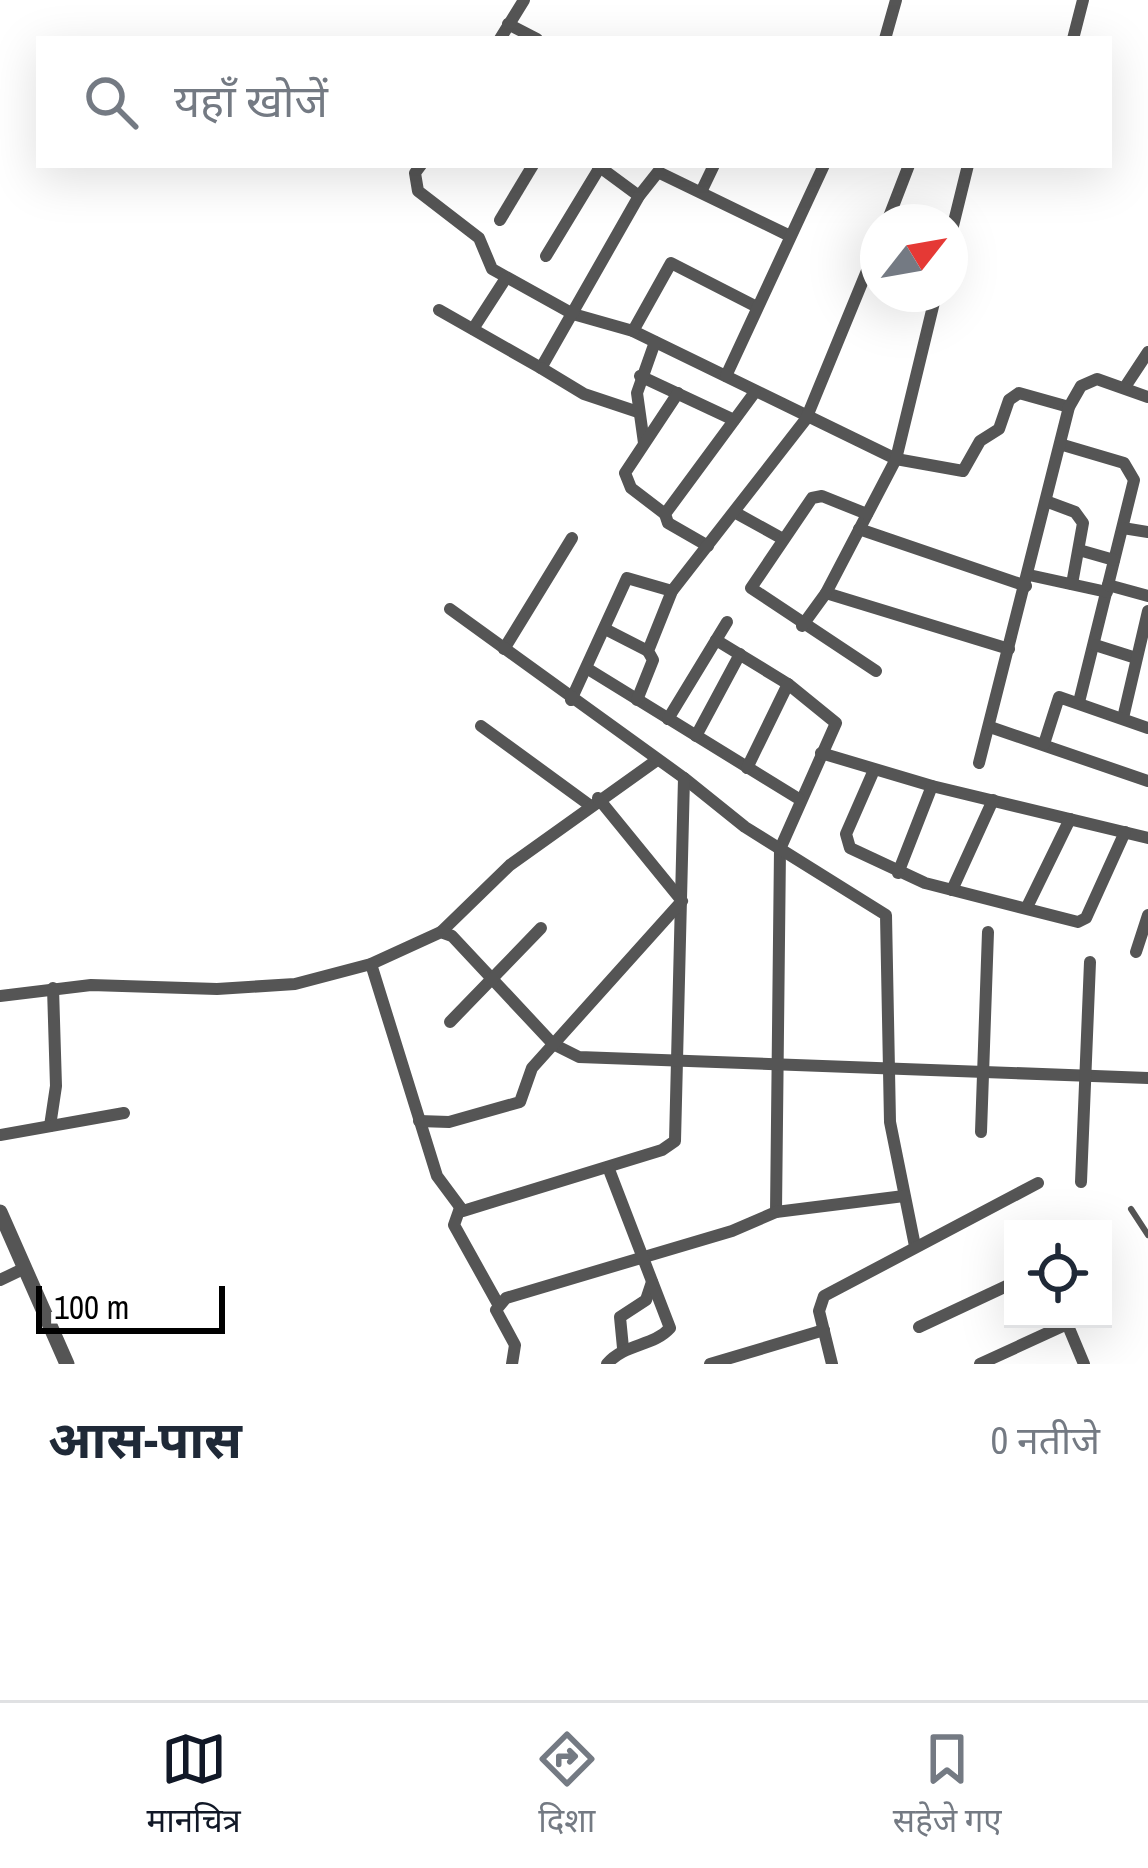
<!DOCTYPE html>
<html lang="hi">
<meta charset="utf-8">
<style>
:root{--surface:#fff;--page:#f2f2f3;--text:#1f2937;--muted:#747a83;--line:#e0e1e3;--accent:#111827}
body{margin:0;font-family:"Archivo Narrow","Noto Sans Devanagari",sans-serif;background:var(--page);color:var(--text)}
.controls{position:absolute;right:36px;bottom:36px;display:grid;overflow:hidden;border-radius:0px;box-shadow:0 12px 48px #0002}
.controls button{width:108px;height:108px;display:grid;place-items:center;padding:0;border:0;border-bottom:3px solid var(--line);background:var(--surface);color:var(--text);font:60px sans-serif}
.compass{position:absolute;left:860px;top:204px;width:108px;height:108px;border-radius:50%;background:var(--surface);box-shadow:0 12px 48px #0002;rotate:59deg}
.scale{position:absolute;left:36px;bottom:30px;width:189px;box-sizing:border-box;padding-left:12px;border:6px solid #000;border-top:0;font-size:33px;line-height:42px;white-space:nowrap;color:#000;-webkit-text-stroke:9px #fff;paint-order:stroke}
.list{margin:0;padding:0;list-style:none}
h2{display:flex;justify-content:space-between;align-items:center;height:156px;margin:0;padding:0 48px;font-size:51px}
h2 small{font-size:39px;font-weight:400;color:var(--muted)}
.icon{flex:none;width:66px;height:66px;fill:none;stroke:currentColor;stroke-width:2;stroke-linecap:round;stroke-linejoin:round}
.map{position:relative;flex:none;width:1148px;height:1364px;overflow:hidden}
.search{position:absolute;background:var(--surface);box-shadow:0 12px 48px #0002;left:36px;right:36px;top:36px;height:132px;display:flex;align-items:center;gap:30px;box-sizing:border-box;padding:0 42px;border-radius:0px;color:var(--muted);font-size:45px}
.sheet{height:336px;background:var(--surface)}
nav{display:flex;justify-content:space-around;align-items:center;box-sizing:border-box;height:168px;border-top:3px solid var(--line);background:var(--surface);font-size:33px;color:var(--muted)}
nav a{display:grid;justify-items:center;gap:6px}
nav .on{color:var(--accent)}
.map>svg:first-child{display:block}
</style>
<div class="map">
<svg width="1148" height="1364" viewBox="0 0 1148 1364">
<rect width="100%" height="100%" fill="#fff"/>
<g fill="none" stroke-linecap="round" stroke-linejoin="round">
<polyline stroke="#555" stroke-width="6" points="1131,1209 1148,1235"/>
<g stroke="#555" stroke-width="12">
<polyline points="508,24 537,39"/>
<polyline points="500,39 524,0"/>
<polyline points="885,39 896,0"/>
<polyline points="1073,39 1083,0"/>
<polyline points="421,165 415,173 418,191 479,238 492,269 573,314 633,331 896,459 963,471 980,441 999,429 1009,400 1019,393 1069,407"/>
<polyline points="597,165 639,196"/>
<polyline points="702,190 714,165"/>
<polyline points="500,220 533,165"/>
<polyline points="887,222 909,165"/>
<polyline points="950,238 968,165"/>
<polyline points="546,256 600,167"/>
<polyline points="936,294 896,459 826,593 1009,649"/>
<polyline points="439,310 541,368 639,196 658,172 788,235"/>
<polyline points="473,329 506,278"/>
<polyline points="633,331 671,263 755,306"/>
<polyline points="541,368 584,394 638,412"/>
<polyline points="640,376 734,420"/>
<polyline points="726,376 824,165"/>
<polyline points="1125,387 1148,352"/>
<polyline points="644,443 637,393 655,342"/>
<polyline points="1063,445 1124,463 1134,480 1079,702"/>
<polyline points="1048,502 1075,512 1083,523 1072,584"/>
<polyline points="736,513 783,539"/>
<polyline points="665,514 631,488 625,473 678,393"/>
<polyline points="867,514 822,496 812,498 751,588 876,671"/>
<polyline points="1123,528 1148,532"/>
<polyline points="859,529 1026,586"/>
<polyline points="708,546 668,523 665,514 755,392"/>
<polyline points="1079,550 1114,560"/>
<polyline points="1029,575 1107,592"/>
<polyline points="1108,585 1148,596"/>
<polyline points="802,626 826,593"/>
<polyline points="605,629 648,651"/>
<polyline points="716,640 788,684 836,723 780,849 776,1212"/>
<polyline points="1095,645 1136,658"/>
<polyline points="504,649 572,538"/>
<polyline points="588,669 799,799"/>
<polyline points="571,700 627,578 672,591"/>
<polyline points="637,700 653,660 648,651 672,591 806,419 878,244"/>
<polyline points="1123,718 1148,611"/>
<polyline points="668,719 727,622"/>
<polyline points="481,726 588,804"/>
<polyline points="990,727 1148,781"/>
<polyline points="696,736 740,654"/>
<polyline points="1044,744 1059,697 1148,728"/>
<polyline points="821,753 932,786 1148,838"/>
<polyline points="979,763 1069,407 1081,386 1097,379 1148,397"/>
<polyline points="747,768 788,684"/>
<polyline points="874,770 846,834 850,848 925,883 1078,922 1086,918 1125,832"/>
<polyline points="684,778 745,827 886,915 890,1122 915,1246"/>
<polyline points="898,873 932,786"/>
<polyline points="952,890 993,800"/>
<polyline points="1027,907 1070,819"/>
<polyline points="441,932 510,865 657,760"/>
<polyline points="1136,952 1148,915"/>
<polyline points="371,964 437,1176 463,1211 662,1150 675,1141 684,778 450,609"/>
<polyline points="0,996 91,985 217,989 295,984 371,964 441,932 452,936 553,1044 579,1057 1148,1078"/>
<polyline points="450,1022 541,928"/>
<polyline points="419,1121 449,1122 520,1102 532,1068 682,901 598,798"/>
<polyline points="50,1126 56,1086 53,988"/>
<polyline points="981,1132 988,932"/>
<polyline points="0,1135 124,1113"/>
<polyline points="1081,1182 1090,962"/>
<polyline points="460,1208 454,1225 498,1304"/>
<polyline points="0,1280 23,1269"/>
<polyline points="1066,1321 1084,1364"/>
<polyline points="919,1327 1013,1283"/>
<polyline points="623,1348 620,1317 646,1300 652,1282"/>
<polyline points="512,1364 515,1345 496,1310 506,1298 732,1231 776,1212 904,1196"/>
<path d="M607,1364C625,1343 653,1347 670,1328L608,1167"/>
<polyline points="710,1364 824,1330"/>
<polyline points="832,1364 819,1311 824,1296 1038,1183"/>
<polyline points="980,1364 1067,1324"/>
</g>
<polyline stroke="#555" stroke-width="15" points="0,1212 67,1364"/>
</g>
</svg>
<div class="controls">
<button><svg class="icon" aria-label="locate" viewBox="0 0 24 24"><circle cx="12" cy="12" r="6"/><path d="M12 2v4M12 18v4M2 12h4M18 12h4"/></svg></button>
</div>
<svg class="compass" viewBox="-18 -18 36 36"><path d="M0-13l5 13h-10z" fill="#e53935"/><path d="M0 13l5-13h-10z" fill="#747a83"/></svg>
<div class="scale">100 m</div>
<div class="search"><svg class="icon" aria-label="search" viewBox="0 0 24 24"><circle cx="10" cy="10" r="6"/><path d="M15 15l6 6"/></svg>यहाँ खोजें</div>
</div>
<section class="sheet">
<h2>आस-पास<small>0 नतीजे</small></h2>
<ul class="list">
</ul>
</section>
<nav>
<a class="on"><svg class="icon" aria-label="map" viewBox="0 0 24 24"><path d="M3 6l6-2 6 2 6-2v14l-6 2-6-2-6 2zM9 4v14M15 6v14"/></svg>मानचित्र</a>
<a><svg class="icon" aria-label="directions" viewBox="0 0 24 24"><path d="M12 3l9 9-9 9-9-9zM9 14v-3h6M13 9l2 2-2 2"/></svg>दिशा</a>
<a><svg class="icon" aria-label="saved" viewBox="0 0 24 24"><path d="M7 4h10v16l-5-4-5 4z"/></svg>सहेजे गए</a>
</nav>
